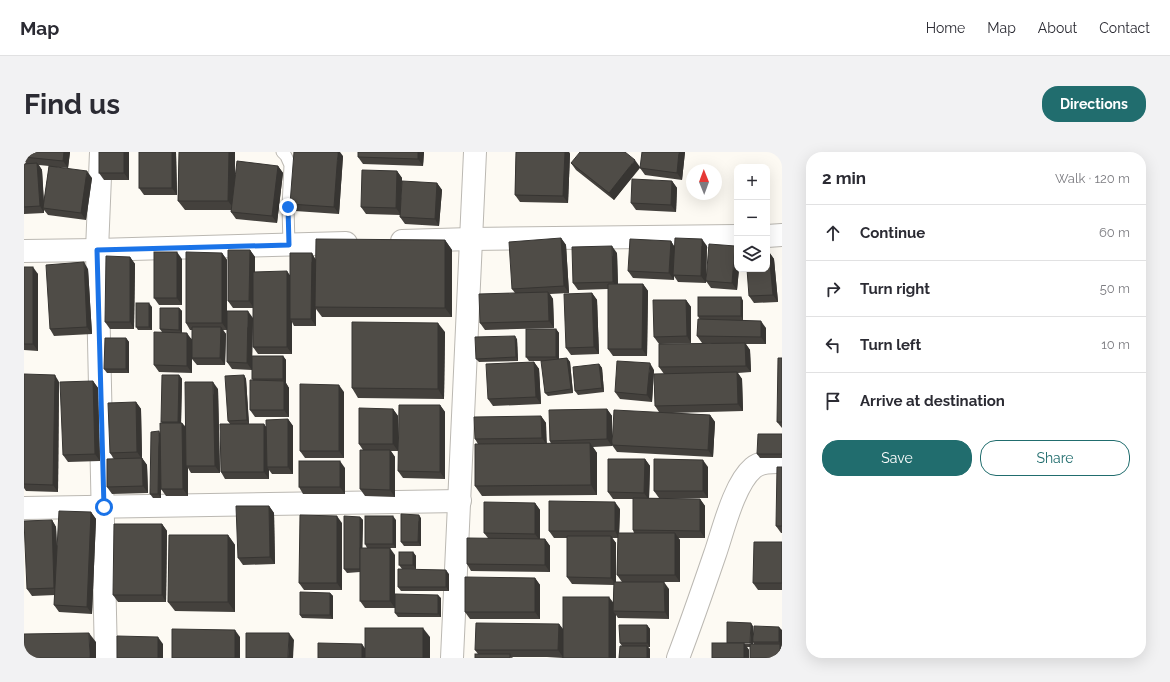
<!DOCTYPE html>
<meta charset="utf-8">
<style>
:root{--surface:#fff;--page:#f2f2f3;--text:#2b2b33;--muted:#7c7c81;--line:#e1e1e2;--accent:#216d6e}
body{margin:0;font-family:Raleway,sans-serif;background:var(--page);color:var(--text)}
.controls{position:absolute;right:12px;top:12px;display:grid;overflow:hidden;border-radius:8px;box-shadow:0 4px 16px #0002}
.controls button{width:36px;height:36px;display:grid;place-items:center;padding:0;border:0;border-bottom:1px solid var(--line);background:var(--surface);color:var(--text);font:20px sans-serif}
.compass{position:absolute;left:662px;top:12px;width:36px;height:36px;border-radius:50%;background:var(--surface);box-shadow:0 4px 16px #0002;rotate:359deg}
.stop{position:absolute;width:12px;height:12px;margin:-9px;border:3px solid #1a73e8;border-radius:50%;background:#fff}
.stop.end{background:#1a73e8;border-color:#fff;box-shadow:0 1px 4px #0008}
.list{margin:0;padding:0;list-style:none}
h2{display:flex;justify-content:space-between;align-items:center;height:52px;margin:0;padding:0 16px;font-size:17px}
h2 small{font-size:13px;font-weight:400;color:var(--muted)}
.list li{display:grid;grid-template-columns:26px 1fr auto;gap:12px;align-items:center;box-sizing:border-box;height:56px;padding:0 16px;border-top:1px solid var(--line)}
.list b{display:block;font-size:15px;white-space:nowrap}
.list em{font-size:13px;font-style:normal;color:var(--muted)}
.actions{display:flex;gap:8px;padding:12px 16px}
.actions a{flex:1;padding:9px 0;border:1px solid var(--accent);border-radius:16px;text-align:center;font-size:14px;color:var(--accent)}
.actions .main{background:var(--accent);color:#fff}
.icon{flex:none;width:22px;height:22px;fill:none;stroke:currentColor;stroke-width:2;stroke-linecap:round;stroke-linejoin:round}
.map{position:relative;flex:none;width:758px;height:506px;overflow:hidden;border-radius:16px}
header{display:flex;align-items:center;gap:24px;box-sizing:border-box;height:56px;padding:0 20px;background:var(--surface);border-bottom:1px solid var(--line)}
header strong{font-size:19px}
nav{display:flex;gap:22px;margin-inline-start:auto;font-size:14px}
.intro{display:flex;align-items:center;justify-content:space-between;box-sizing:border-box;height:96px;padding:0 24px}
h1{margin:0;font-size:28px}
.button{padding:10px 18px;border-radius:16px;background:var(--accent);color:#fff;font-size:14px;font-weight:700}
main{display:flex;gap:24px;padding:0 24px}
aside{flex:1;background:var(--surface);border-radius:16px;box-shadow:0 4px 16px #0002}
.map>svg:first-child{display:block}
</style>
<header>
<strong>Map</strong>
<nav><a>Home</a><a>Map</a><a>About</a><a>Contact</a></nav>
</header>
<div class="intro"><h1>Find us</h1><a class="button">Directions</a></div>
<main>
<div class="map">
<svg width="758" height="506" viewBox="0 0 758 506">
<rect width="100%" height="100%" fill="#fdfaf3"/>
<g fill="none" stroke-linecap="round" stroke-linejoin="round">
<g stroke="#bbb8b2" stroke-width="13">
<polyline id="lane" points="258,0 262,4 266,13 264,55 265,93"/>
</g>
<g stroke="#bbb8b2" stroke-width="24">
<g id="street">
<polyline points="77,0 73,98 82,506"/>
<polyline points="743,84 758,83"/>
<polyline points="378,89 447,87 713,84"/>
<polyline points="0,99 73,98 322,91"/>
<polyline points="0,356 436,349"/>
<polyline points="428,506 451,0"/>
<path d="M654,506C667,472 679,437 691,402C699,379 710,332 729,316C737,309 748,310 758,310"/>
</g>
</g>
<use href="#lane" stroke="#fff" stroke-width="11"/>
<use href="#street" stroke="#fff" stroke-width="22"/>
</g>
<g fill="#44413d" fill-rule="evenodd">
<path d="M0,0H46L44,16L31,15L68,26L62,68L24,63L20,58V61L0,62V12L2,11L0,8ZM15,13L25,14L20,49L18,18Z"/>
<polygon points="105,0 105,28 80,28 75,21"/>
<polygon points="115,0 152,0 153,43 120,43 115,36"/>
<polygon points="155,0 211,0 211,23 254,14 259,21 253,71 212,67 207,60 207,58 161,58 154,49"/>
<polygon points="400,0 399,14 339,12 334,5"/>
<polygon points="492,0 545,0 546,2 544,51 496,50 491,43"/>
<polygon points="661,0 658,28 621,23 616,16 590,48 552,18 547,11 616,15"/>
<polygon points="319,4 315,62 271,59 266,52"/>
<polygon points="373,19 378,26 377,46 413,31 418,38 415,74 381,72 376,65 376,63 342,62 337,55"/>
<polygon points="648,29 653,36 652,60 612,58 607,51"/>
<polygon points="537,86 542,93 545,141 526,142 529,147 530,176 461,178 456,171 491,141 488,137"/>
<polygon points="421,88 428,98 428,165 298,165 292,157 292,174 270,174 268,170 268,202 234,202 229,195 229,156 209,156 204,149 226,98 231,105 231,120 266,123 292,107"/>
<polygon points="647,89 650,94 683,94 682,131 654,130 650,124 650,128 609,126 604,119"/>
<polygon points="745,100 750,107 754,150 730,151 725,144"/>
<polygon points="198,101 203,108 203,178 199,178 202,182 201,213 173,213 168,207 168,221 135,220 130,213 138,180 136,177 155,156 158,159 158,181 168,187 168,178 166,178 162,171"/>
<polygon points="593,101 594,132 619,132 624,139 623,204 589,204 584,197 584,137 554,138 549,131"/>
<polygon points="106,105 111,112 110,177 86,177 81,170"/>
<polygon points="158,107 158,153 135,153 130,146"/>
<polygon points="0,115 14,122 14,199 0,198"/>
<polygon points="64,117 68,182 30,184 26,177"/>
<polygon points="713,117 715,117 713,138 687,136 682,129"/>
<polygon points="568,141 573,148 575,202 547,203 542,196"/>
<polygon points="717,145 719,149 719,168 742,176 742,192 722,192 726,198 727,220 714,221 718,227 719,259 648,261 686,263 691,270 689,305 593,300 588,293 588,294 569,295 573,301 573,343 458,344 451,334 454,292 451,287 517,264 522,271 522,292 527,292 526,289 583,257 588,264 588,291 635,260 631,254 640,222 635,215 688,191 678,191 673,184 676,168 674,164"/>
<polygon points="662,148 667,155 667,191 635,192 630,185"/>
<polygon points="128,155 128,178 114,178 112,175"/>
<polygon points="229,166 228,204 259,204 262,208 262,231 265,236 265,265 231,265 226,258 229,228 228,227 228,218 208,217 203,210"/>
<polygon points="532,177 535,181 535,207 543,206 546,210 549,241 524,244 521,241 523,209 505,209 502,205"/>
<polygon points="421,180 420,247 334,246 328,236"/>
<polygon points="102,186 105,190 105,221 83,221 80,217"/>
<polygon points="493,187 494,209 455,210 452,207"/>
<polygon points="758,206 758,276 753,270"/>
<polygon points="510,210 515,217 517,252 469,254 464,247"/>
<polygon points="575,212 578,216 580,240 554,243 551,239"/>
<polygon points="630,218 628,250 596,247 591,240"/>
<polygon points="0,222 35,230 34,340 2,339 0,336"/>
<polygon points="155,223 158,227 157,271 158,271 162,275 194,237 196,321 167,321 164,316 164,344 142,344 137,337 137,346 129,346 126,342 138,271 137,270"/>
<polygon points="220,223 222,227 225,272 218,272 240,272 242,275 264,267 269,274 269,322 248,322 245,318 245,327 201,327 197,320 206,272 204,269"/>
<polygon points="69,229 74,236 76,309 44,310 39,303"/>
<polygon points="320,240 320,306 281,306 276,299"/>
<polygon points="112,250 117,257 118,306 123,313 124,341 88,342 83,335 90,307 86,301"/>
<polygon points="416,253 421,260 421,327 379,326 374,319"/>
<polygon points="369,257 374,264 374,299 367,299 371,305 371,345 341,344 336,337 339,298 335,292"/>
<polygon points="758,282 758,306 736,306 733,302"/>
<polygon points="621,307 626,314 625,346 676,347 681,354 681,386 654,386 656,388 656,430 598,430 593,423 594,386 588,386 592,391 592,430 645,437 645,467 594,466 592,463 592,506 523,506 539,505 488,505 489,506 454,502 451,498 535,472 539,478 589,451 590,433 548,432 543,425 543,386 530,386 525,379 596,357 595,381 610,381 609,378 609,347 589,347 584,340"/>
<polygon points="684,315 684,346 635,346 630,339"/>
<polygon points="758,315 758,381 757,381 752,374"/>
<polygon points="321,316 321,342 279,342 275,335"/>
<polygon points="511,351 516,358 516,387 521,387 526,394 526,420 447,419 443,412 464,386 460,381"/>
<polygon points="245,354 250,361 251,412 219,413 214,406"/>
<polygon points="67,360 72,367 68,462 35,460 30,453 31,443 8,444 3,437 28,368 32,375 33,394"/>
<polygon points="336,365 339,368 338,396 371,403 371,456 341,456 336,449 336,420 323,421 320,417"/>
<polygon points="397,366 397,394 380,394 377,390"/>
<polygon points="372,368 372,396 343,396 341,392"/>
<polygon points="318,371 318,438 280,438 275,431"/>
<polygon points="138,372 143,379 142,450 94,450 89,443"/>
<polygon points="204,383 211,393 211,460 151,459 144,450"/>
<polygon points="758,390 758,438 734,438 729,431"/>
<polygon points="389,400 392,404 392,417 378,417 375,413"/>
<polygon points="425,422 425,439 377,439 374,435"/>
<polygon points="511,426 516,433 516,467 446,467 441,460"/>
<polygon points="306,441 309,444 309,467 278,466 276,463"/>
<polygon points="417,446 417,465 374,465 371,461"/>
<polygon points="623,473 626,477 626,495 624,495 626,497 626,506 595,506 598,494 596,491"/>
<polygon points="758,478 758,506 726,495 723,495 725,498 725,506 688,506 703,491 730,492 729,490"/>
</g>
<g fill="#373532">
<polygon points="40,0 46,0 44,16 39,9"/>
<polygon points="100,0 105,0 105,28 100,21"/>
<polygon points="148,0 152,0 153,43 148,36"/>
<polygon points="205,0 211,0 211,58 204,49"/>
<polygon points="314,0 316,0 319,4 315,62 310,55"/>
<polygon points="394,0 400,0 399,14 394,7"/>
<polygon points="541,0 545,0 546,2 544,51 539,44"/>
<polygon points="655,0 661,0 658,28 653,21"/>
<polygon points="611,8 616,15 590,48 585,41"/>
<polygon points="13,11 18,18 20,56 19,56 20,58 20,61 16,54"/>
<polygon points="254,14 259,21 253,71 248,64"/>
<polygon points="63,19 68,26 62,68 57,61"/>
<polygon points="373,19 378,26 377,63 372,56"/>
<polygon points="648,29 653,36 652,60 647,53"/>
<polygon points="413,31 418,38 415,74 411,67"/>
<polygon points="537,86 542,93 545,141 540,134"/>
<polygon points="678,87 683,94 682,131 677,124"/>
<polygon points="421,88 428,98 428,165 421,156"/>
<polygon points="647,89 651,96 650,128 645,121"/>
<polygon points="588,94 593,101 594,137 589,130"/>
<polygon points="711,94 713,97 713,117 715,117 713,138 708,131"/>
<polygon points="226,98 231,105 230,156 225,149"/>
<polygon points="153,100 158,107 158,153 153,146"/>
<polygon points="745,100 750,107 754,150 749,143"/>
<polygon points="198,101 203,108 203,178 198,171"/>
<polygon points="288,101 292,108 291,155 292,157 292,174 287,167"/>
<polygon points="106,105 111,112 110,177 106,170"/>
<polygon points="60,110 64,117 68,182 63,175"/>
<polygon points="9,115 14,122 14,199 9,192"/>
<polygon points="263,119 268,126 266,167 268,170 268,202 263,195"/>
<polygon points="619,132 624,139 623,204 618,197"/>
<polygon points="524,140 529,147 530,176 525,169"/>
<polygon points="568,141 573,148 575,202 570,195"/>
<polygon points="717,145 719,149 719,168 717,164"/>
<polygon points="662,148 667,155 667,191 663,184"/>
<polygon points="125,151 128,155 128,178 125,175"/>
<polygon points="155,156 158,159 158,181 155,178"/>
<polygon points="224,159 229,166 228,218 223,211"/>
<polygon points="737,169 742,176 742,192 737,185"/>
<polygon points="414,171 421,180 420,247 414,237"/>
<polygon points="197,175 202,182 201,213 196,206"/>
<polygon points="532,177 535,181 535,209 532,205"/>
<polygon points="163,181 168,188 168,221 163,214"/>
<polygon points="491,184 493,187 494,209 492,205"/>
<polygon points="102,186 105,190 105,221 102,217"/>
<polygon points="721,191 726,198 727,220 722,214"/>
<polygon points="259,204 262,208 262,231 265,236 265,265 260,258 260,229 259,227"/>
<polygon points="543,206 546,210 549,241 547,237"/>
<polygon points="510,210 515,217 517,252 512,245"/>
<polygon points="626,211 630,218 628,250 623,243"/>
<polygon points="575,212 578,216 580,240 578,236"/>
<polygon points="713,220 718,227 719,259 714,252"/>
<polygon points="31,223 35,230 34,340 29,333"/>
<polygon points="155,223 158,227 157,274 154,270"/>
<polygon points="220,223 222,227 225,272 223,268"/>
<polygon points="69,229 74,236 76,309 71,302"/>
<polygon points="189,230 194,237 196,321 191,314"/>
<polygon points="315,233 320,240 320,306 315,299"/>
<polygon points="112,250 117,257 118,306 123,313 124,341 119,334 118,307 113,300"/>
<polygon points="416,253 421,260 421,327 416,320"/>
<polygon points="369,257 374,264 374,299 369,292"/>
<polygon points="583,257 588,264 588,294 583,287"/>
<polygon points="686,263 691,270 689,305 684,298"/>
<polygon points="517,264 522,271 523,293 518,286"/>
<polygon points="264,267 269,274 269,322 264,315"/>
<polygon points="158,271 163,278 162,314 164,316 164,344 159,337"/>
<polygon points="240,272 245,279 243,315 245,318 245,327 240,320"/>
<polygon points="135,279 137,283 137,346 134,342"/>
<polygon points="566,291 573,301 573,343 567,333"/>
<polygon points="366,298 371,305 371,345 366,338"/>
<polygon points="621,307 626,314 625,348 620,341"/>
<polygon points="679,308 684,315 684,346 679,339"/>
<polygon points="316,309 321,316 321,342 316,335"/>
<polygon points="676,347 681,354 681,386 676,379"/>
<polygon points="591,350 596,357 595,386 591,379"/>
<polygon points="511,351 516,358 516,389 511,382"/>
<polygon points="245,354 250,361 251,412 246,405"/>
<polygon points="67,360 72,367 68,462 63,455"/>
<polygon points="395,363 397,366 397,394 394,390"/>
<polygon points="313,364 318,371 318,438 313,431"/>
<polygon points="369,364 372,368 372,396 369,392"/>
<polygon points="336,365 339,368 338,420 336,417"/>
<polygon points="28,368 32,375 35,443 30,436"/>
<polygon points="138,372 143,379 142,450 138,443"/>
<polygon points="651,381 656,388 656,430 651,423"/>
<polygon points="204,383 211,393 211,460 204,450"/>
<polygon points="587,384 592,391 592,433 587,426"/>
<polygon points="521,387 526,394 526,420 521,413"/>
<polygon points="366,396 371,403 371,456 366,449"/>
<polygon points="389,400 392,404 392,417 389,413"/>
<polygon points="422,418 425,422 425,439 422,435"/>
<polygon points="511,426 516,433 516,467 511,460"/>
<polygon points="640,430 645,437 645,467 641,460"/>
<polygon points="306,441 309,444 309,467 306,463"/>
<polygon points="414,443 417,446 417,465 414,462"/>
<polygon points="585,445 592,454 589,459 592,463 592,506 585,506"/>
<polygon points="727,471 729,474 729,495 726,491"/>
<polygon points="535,472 540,478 539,505 534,498"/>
<polygon points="623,473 626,477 626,495 623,491"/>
<polygon points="755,475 758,478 758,506 756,506 756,492 755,490"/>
<polygon points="399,476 406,485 406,506 399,506"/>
<polygon points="211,478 216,485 216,506 211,506"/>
<polygon points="65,481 72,490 72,506 66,506"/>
<polygon points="265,481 270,488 269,506 264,506"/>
<polygon points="134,485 139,492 139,506 134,506"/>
<polygon points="720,491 725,498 725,506 720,506"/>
<polygon points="338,492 343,499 343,506 338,506"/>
<polygon points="623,494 626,497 626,506 623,506"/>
</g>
<g fill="#4f4c47" stroke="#373532">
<polygon points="0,0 40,0 39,9 0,5"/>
<rect x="75" y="0" width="25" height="21"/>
<rect x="115" y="0" width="33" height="36"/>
<polygon points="155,0 205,0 204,49 154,49"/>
<polygon points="270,0 314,0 310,55 266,52"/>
<polygon points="334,0 394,0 394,7 334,5"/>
<polygon points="492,0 541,0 539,44 491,43"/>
<polygon points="556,0 601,0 611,8 585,41 547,11"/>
<polygon points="618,0 655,0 653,21 616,16"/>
<polygon points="213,9 254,14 248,64 207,60"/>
<polygon points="13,11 16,54 0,55 0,12"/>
<polygon points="25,14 63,19 57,61 19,56"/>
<polygon points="338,18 373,19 372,56 337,55"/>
<polygon points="608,27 648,29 647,53 607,51"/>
<polygon points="378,29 413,31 411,67 376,65"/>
<polygon points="537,86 540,134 488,137 485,90"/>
<polygon points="651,86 678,87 677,124 649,123"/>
<polygon points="292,87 421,88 421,156 291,155"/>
<polygon points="606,87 647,89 645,121 604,119"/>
<polygon points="685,92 711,94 708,131 682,129"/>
<polygon points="588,94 589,130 549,131 548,95"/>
<polygon points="204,98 226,98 225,149 204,149"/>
<rect x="130" y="100" width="23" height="46"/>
<polygon points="162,100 198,101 198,171 162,171"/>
<polygon points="745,100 749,143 725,144 723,117 743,117 743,101"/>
<polygon points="266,101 288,101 287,167 266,167"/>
<polygon points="82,104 106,105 106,170 81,170"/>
<polygon points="60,110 63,175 26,177 22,113"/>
<rect x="0" y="115" width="9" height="77"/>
<polygon points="263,119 263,195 229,195 229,120"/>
<polygon points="584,132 619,132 618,197 584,197"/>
<polygon points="524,140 525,169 456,171 455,142"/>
<polygon points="568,141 570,195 542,196 540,142"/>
<rect x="674" y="145" width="43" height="19"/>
<polygon points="629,148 662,148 663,184 630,185"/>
<rect x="112" y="151" width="13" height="24"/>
<polygon points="136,156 155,156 155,178 136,177"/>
<polygon points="203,159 224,159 223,211 203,210"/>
<polygon points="674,167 737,169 737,185 673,184"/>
<polygon points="328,170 414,171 414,237 328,236"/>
<polygon points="168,175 197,175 196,206 168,206"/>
<rect x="502" y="177" width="30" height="28"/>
<polygon points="130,180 163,181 163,214 130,213"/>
<polygon points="491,184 492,205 452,207 451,185"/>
<polygon points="81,186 102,186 102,217 80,217"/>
<polygon points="721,191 722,214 635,215 635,192"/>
<rect x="228" y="204" width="31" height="23"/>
<polygon points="543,206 547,237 521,241 517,209"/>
<polygon points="754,206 758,206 758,270 753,270"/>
<polygon points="593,209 626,211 623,243 591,240"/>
<polygon points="510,210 512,245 464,247 462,212"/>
<polygon points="575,212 578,236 551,239 549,215"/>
<polygon points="713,220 714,252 631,254 630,222"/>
<polygon points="0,222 31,223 29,333 0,332"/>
<polygon points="138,223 155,223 154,270 137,270"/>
<polygon points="220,223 223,268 204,269 201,224"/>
<polygon points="226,228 260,229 260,258 226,258"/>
<polygon points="69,229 71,302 39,303 36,230"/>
<polygon points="161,230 189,230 191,314 162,314"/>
<polygon points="276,232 315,233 315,299 276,299"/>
<polygon points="112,250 113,300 86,301 84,251"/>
<polygon points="375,253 416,253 416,320 374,319"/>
<polygon points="335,256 369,257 369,292 335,292"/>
<polygon points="583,257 583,287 526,289 525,258"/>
<polygon points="590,258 686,263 684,298 588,293"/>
<polygon points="517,264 518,286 451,287 450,265"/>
<polygon points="264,267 264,315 243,315 242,268"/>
<polygon points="136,271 158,271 159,337 137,337"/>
<polygon points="196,272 240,272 240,320 197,320"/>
<polygon points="135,279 134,342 126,342 127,280"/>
<polygon points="734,282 758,282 758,302 733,302"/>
<polygon points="566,291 567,333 451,334 451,292"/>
<polygon points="336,298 366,298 366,338 336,337"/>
<polygon points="118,306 119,334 83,335 83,307"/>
<polygon points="584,307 621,307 620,341 584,340"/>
<polygon points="630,307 679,308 679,339 630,339"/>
<rect x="275" y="309" width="41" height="26"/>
<polygon points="753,315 758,315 758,374 752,374"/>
<polygon points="609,346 676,347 676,379 609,378"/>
<polygon points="525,349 591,350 591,379 525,379"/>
<polygon points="460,350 511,351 511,382 460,381"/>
<polygon points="212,354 245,354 246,405 214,406"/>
<polygon points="35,359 67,360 63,455 30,453"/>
<polygon points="377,362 395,363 394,390 377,390"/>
<polygon points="276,363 313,364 313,431 275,431"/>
<polygon points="320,364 336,365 336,417 320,417"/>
<rect x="341" y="364" width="28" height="28"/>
<polygon points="28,368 30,436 3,437 0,369"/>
<polygon points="90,372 138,372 138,443 89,443"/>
<polygon points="594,381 651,381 651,423 593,423"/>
<polygon points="145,383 204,383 204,450 144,450"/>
<polygon points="543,384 587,384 587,426 543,425"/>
<polygon points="443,386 521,387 521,413 443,412"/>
<polygon points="730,390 758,390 758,431 729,431"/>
<rect x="336" y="396" width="30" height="53"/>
<rect x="375" y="400" width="14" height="13"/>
<polygon points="374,417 422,418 422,435 374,435"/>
<polygon points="441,425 511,426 511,460 441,460"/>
<polygon points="590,430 640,430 641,460 589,459"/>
<polygon points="276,440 306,441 306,463 276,463"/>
<polygon points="371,442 414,443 414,462 371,461"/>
<rect x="539" y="445" width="46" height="61"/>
<polygon points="703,470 727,471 726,491 703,491"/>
<polygon points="452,471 535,472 534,498 451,498"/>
<polygon points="595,473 623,473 623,491 596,491"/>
<polygon points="730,474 755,475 755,490 729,490"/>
<rect x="341" y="476" width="58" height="30"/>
<polygon points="148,477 211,478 211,506 148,506"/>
<polygon points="65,481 66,506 0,506 0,482"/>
<polygon points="222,481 265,481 264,506 222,506"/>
<polygon points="93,484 134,485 134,506 93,506"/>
<polygon points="294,491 338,492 338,506 294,506"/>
<rect x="688" y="491" width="32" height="15"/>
<rect x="726" y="492" width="30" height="14"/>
<polygon points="596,494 623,494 623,506 595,506"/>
<rect x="451" y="502" width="35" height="4"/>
</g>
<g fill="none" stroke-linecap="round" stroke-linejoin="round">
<polyline stroke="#1a73e8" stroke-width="5" points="80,355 73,98 265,93 264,55"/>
</g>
</svg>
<div class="controls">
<button>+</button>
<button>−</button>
<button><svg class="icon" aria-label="layers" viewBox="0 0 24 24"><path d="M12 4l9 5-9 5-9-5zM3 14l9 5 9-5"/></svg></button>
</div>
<svg class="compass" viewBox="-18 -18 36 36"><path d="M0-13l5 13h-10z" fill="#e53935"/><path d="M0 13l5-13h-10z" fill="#7c7c81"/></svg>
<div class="stop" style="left:80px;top:355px"></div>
<div class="stop end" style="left:264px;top:55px"></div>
</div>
<aside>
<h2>2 min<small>Walk · 120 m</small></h2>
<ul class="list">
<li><svg class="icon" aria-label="ahead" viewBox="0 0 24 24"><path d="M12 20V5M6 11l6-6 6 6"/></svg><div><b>Continue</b></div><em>60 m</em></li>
<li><svg class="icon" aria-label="right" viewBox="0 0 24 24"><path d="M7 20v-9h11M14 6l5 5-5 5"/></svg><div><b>Turn right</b></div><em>50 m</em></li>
<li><svg class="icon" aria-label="left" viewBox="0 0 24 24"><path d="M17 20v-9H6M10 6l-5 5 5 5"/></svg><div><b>Turn left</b></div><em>10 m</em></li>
<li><svg class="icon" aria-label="arrive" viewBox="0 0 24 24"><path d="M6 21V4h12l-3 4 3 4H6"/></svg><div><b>Arrive at destination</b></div></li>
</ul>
<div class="actions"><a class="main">Save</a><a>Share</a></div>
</aside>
</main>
